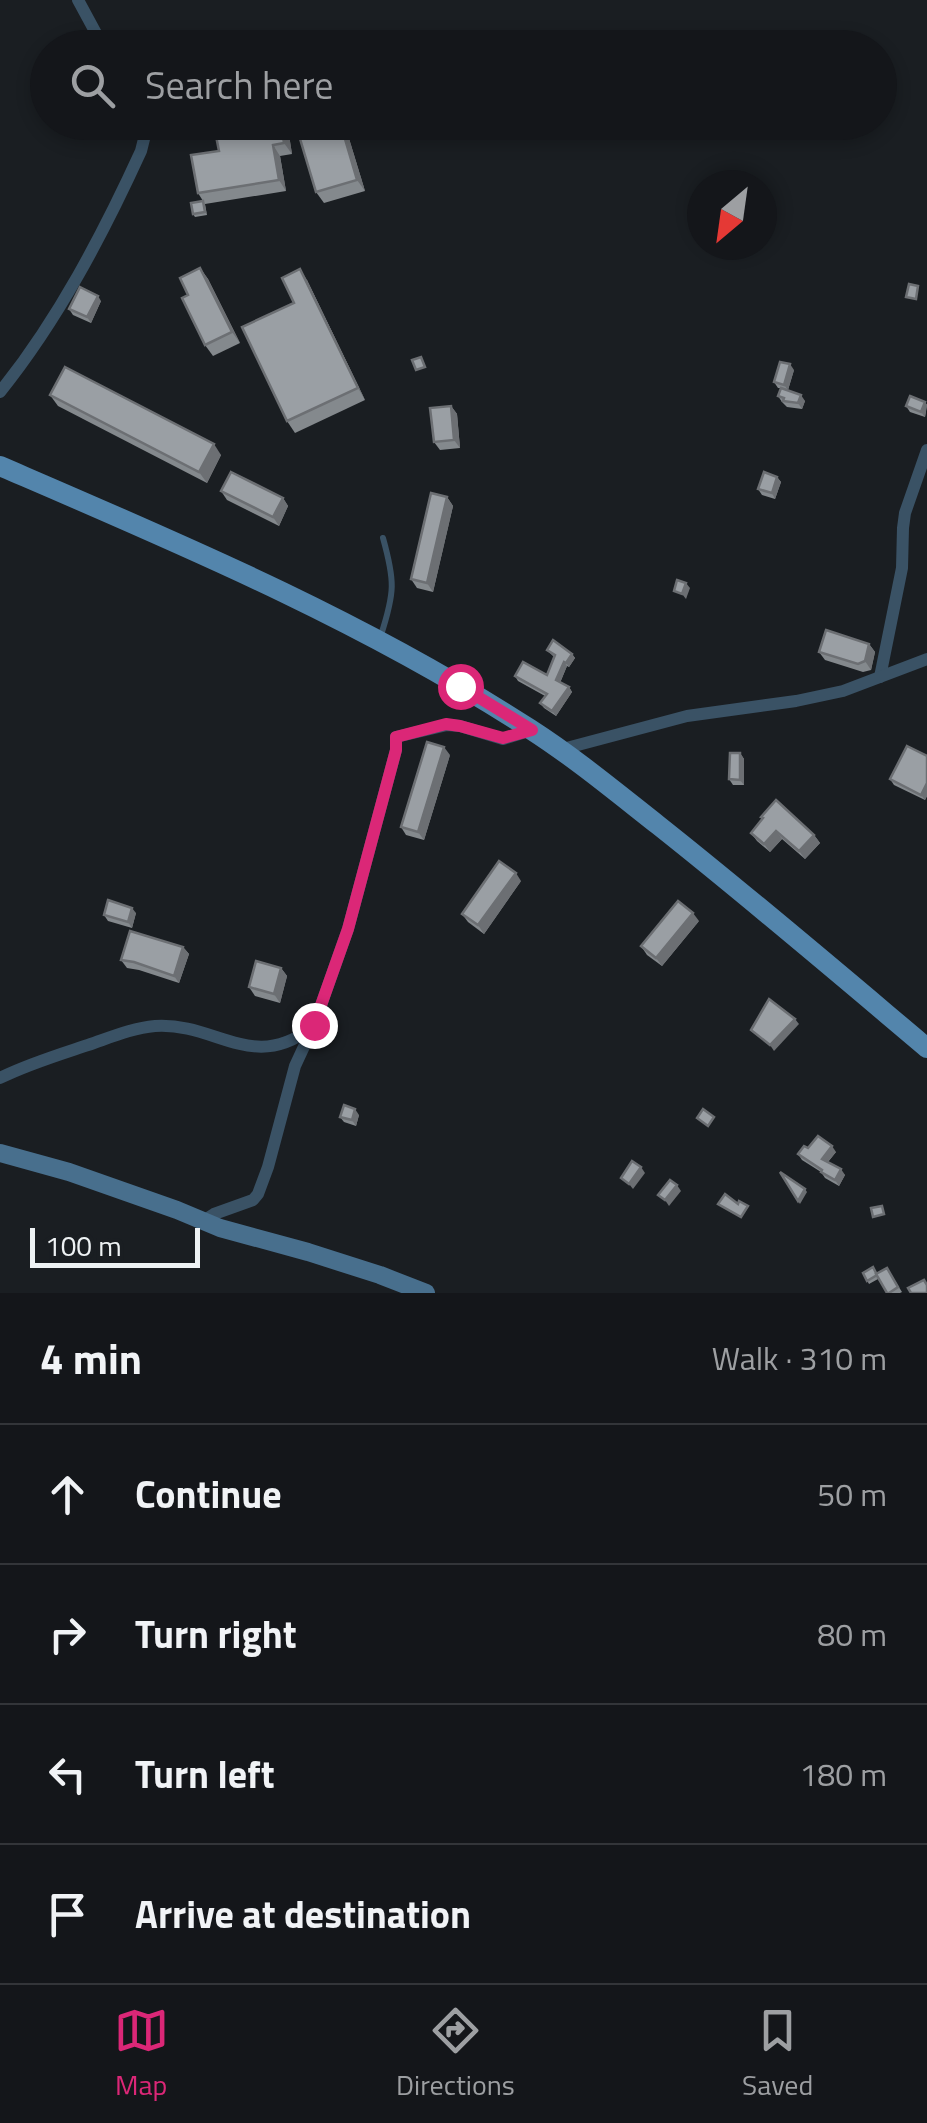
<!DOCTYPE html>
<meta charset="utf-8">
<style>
:root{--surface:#14161a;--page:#212327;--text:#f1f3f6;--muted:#9d9fa2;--line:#333539;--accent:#db2777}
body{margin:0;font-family:"Titillium Web",sans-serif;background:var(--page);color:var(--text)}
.compass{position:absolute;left:687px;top:170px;width:90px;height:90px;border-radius:50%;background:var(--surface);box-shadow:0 5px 15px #0003;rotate:209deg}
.scale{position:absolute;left:30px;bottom:25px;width:170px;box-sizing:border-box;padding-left:10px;border:5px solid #eef2f4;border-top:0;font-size:28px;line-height:35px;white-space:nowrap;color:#eef2f4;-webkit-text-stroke:8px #1a1e22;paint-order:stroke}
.stop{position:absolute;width:30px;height:30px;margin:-22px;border:8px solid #db2777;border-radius:50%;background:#fff}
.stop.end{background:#db2777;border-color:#fff;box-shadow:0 2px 10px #0008}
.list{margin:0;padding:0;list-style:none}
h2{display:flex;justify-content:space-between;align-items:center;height:130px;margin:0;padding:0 40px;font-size:42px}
h2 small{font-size:32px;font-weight:400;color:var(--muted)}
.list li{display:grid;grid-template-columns:65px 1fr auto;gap:30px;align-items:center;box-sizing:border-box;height:140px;padding:0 40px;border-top:2px solid var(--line)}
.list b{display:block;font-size:38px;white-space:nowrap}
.list em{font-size:32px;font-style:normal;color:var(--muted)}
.icon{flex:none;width:55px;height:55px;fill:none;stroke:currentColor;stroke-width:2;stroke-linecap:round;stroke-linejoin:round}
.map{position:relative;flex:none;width:927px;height:1293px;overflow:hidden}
.search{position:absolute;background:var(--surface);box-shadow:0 5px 15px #0003;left:30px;right:30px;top:30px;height:110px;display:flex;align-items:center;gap:25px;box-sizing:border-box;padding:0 35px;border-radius:55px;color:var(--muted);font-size:38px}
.sheet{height:690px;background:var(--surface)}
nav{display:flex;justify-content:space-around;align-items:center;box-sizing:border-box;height:140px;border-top:2px solid var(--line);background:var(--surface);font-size:28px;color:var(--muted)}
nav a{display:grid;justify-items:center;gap:5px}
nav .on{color:var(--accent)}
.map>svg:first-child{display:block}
</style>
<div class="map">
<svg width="927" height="1293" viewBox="0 0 927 1293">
<rect width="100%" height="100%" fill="#1a1e22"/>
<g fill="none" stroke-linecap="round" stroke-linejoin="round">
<path stroke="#3a5265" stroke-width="6" d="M381,635C395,592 395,581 383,538"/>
<g stroke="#3a5265" stroke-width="12">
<polyline points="78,0 104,48"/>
<path d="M0,392C58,320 103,234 141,151L145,135L143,122"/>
<polyline points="880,677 902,568 903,528 905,513 927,450"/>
<polyline points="559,750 687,716 796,701 843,691 927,659"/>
<path d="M0,1078C28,1064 58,1055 88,1045C109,1038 132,1028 155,1026C216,1022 252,1073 311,1028"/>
<polyline points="203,1221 214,1214 253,1200 258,1194 268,1167 295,1066 314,1025 348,929 396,750 396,737 447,725 460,726 503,739 532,730"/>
</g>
<polyline stroke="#486f8d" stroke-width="18" points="0,1153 69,1172 177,1210 220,1228 308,1252 380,1275 426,1293"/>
<path stroke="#5385ac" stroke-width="20" d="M0,466C181,544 364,621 530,729C575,758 616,792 658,825C749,897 838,973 927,1048"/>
</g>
<g fill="#84898d">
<polygon points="295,122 344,122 365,191 324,203 316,192"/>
<polygon points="289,135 292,154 280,156 286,191 205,204 207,215 195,217 193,214 203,201 198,193 219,151"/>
<polygon points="200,268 208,279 240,343 213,356 205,345 188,295"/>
<polygon points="307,280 365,400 295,433 287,421 294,303"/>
<polygon points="101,301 91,323 73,315 69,309"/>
<polygon points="794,370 788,390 805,401 802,409 787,407 782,402 778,396 781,388 778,388 774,382"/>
<polygon points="50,395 221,455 207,483 58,406"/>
<polygon points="925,402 927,405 925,417 910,412 906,406"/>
<polygon points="451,406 457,414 460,448 440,450 434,442"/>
<polygon points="777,477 781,482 775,499 762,495 758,489"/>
<polygon points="221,491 283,498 288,506 279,526 227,500"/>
<polygon points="447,497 453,506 433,592 417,588 411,579"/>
<polygon points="869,644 875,652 871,670 863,672 825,660 819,652"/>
<polygon points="547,650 572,654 575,658 569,667 567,666 560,683 569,687 572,692 556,716 544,708 540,703 545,696 518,681 515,676 547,675 554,657"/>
<polygon points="740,753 744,759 744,785 733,785 729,779"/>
<polygon points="450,755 424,840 406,835 401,827"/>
<polygon points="927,756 927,796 925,800 894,785 890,779"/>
<polygon points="763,818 814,835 820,843 805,859 782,839 770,852 757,841 751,833"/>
<polygon points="521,881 484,934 468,922 462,914"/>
<polygon points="136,913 132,928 108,921 104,915"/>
<polygon points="699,921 662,966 647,955 641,946"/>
<polygon points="183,947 189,954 179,983 139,970 127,968 121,960"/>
<polygon points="281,968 287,976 280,1003 255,996 249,987"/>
<polygon points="359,1115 356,1126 344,1122 340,1117"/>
<polygon points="808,1148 836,1152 828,1162 845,1175 839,1186 825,1178 821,1172 802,1160 798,1154"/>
<polygon points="887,1268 902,1292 900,1293 887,1293 878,1279 869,1284 863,1273 877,1274"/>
</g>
<g fill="#6c6f73">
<polygon points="340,122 344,122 365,191 357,180"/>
<polygon points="281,125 289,135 292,154 284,143"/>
<polygon points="273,145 280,156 286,191 279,180"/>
<polygon points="200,268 208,279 240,343 232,332"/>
<polygon points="300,269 307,280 365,400 358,388"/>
<polygon points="98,296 101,301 91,323 87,317"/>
<polygon points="790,364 794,370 788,390 784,385"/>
<polygon points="801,395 805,401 802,409 798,403"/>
<polygon points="925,402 927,405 925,417 921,412"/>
<polygon points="451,406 457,414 460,448 454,440"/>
<polygon points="214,444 221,455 207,483 199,472"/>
<polygon points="777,477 781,482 775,499 772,493"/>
<polygon points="447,497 453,506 433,592 427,583"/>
<polygon points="283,498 288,506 279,526 273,517"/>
<polygon points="686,583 690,588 686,599 682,594"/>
<polygon points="869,644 875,652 871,670 865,661"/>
<polygon points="572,654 575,658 569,667 566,663"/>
<polygon points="564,662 567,666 559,685 556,680"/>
<polygon points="569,687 572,692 556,716 552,711"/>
<polygon points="444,747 450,755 424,840 418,832"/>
<polygon points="740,753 744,759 744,785 740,780"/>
<polygon points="927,783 927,796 925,800 921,795"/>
<polygon points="776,831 782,839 770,852 764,844"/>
<polygon points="814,835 820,843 805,859 799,851"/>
<polygon points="516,873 521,881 484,934 478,925"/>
<polygon points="132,908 136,913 132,928 128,922"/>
<polygon points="693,913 699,921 662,966 656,958"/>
<polygon points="183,947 189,954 179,983 174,976"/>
<polygon points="281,968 287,976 280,1003 274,994"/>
<polygon points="795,1019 799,1024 774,1051 770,1045"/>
<polygon points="355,1109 359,1115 356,1126 352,1120"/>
<polygon points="832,1146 836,1152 826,1164 822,1159"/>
<polygon points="641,1167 645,1173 633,1189 629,1184"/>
<polygon points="841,1169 845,1175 839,1186 835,1180"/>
<polygon points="677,1185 681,1191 669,1206 665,1200"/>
<polygon points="805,1189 807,1192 800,1204 798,1201"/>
</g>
<g fill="#9a9fa4" stroke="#6c6f73" stroke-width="2.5">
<polygon points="295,122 340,122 357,180 316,192"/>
<polygon points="281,125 284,143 273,145 279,180 198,193 191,155 219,151 216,136"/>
<polygon points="203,201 205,212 193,214 191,203"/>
<polygon points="200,268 232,332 205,345 182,298 188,295 180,278"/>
<polygon points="300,269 358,388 287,421 242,327 294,303 282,278"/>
<polygon points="909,284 918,286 916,299 906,297"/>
<polygon points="80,287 98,296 87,317 69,309"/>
<polygon points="421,357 425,367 416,370 412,360"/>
<polygon points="780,362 790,364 784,385 774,382"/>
<polygon points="65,367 214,444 199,472 50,395"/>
<polygon points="781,388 801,395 798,403 783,401 784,398 778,396"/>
<polygon points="910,396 925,402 921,412 906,406"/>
<polygon points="451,406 454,440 434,442 430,408"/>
<polygon points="231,472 283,498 273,517 221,491"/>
<polygon points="764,472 777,477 772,493 758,489"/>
<polygon points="431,493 447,497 427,583 411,579"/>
<polygon points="677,580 686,583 682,594 674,591"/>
<polygon points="826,630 869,644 865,661 858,664 819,652"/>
<polygon points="553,640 572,654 566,663 564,662 556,680 569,687 552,711 540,703 547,694 515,676 523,662 547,675 555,655 547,650"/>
<polygon points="427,742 444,747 418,832 401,827"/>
<polygon points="907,746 927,756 927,783 921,795 890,779"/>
<polygon points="730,753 740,753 740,780 729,779"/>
<polygon points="776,800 814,835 799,851 776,831 764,844 751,833 763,818 761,817"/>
<polygon points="499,861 516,873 478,925 462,914"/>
<polygon points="108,900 132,908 128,922 104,915"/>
<polygon points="678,901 693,913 656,958 641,946"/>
<polygon points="130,931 183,947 174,976 134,962 121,960"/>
<polygon points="256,961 281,968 274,994 249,987"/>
<polygon points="769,999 795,1019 770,1045 751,1030"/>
<polygon points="344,1105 355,1109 352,1120 340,1117"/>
<polygon points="703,1109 714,1117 708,1126 697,1118"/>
<polygon points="818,1136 832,1146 822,1159 841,1169 835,1180 821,1172 822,1170 798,1154 804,1146 808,1148"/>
<polygon points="632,1161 641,1167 629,1184 621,1178"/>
<polygon points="780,1172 805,1189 798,1201"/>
<polygon points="670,1180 677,1185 665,1200 658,1195"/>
<polygon points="725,1194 738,1204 739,1201 748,1206 741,1217 718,1204"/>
<polygon points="882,1206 884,1214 873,1217 871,1208"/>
<polygon points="873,1267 877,1275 867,1281 863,1273"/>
<polygon points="887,1268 898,1287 889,1293 887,1293 876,1274"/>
<polygon points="924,1280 927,1285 927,1293 911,1293 908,1288"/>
</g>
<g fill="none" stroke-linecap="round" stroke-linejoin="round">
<polyline stroke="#db2777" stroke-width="12" points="314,1025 348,929 396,750 396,737 446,724 460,726 503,738 532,730 460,686"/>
</g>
</svg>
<svg class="compass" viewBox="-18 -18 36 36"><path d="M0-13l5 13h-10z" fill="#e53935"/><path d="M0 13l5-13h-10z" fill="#9d9fa2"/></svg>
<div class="scale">100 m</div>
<div class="stop" style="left:460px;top:686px"></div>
<div class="stop end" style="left:314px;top:1025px"></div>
<div class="search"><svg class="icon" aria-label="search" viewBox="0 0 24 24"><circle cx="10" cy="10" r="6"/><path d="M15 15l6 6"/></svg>Search here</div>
</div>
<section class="sheet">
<h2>4 min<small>Walk · 310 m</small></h2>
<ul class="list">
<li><svg class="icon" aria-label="ahead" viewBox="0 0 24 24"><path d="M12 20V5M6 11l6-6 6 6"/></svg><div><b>Continue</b></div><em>50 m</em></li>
<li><svg class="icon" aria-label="right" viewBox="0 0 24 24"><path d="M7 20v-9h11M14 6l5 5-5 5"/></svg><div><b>Turn right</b></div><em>80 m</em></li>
<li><svg class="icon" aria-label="left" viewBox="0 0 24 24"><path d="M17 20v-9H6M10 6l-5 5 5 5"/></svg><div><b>Turn left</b></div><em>180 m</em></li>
<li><svg class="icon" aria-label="arrive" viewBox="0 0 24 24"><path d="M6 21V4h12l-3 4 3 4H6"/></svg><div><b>Arrive at destination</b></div></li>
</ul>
</section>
<nav>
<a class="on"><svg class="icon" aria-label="map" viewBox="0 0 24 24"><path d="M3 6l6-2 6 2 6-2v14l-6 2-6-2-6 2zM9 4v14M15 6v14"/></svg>Map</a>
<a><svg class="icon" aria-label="directions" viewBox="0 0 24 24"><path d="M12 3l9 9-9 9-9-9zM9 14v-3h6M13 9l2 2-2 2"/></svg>Directions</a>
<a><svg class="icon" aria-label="saved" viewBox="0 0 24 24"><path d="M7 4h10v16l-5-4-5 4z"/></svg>Saved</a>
</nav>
